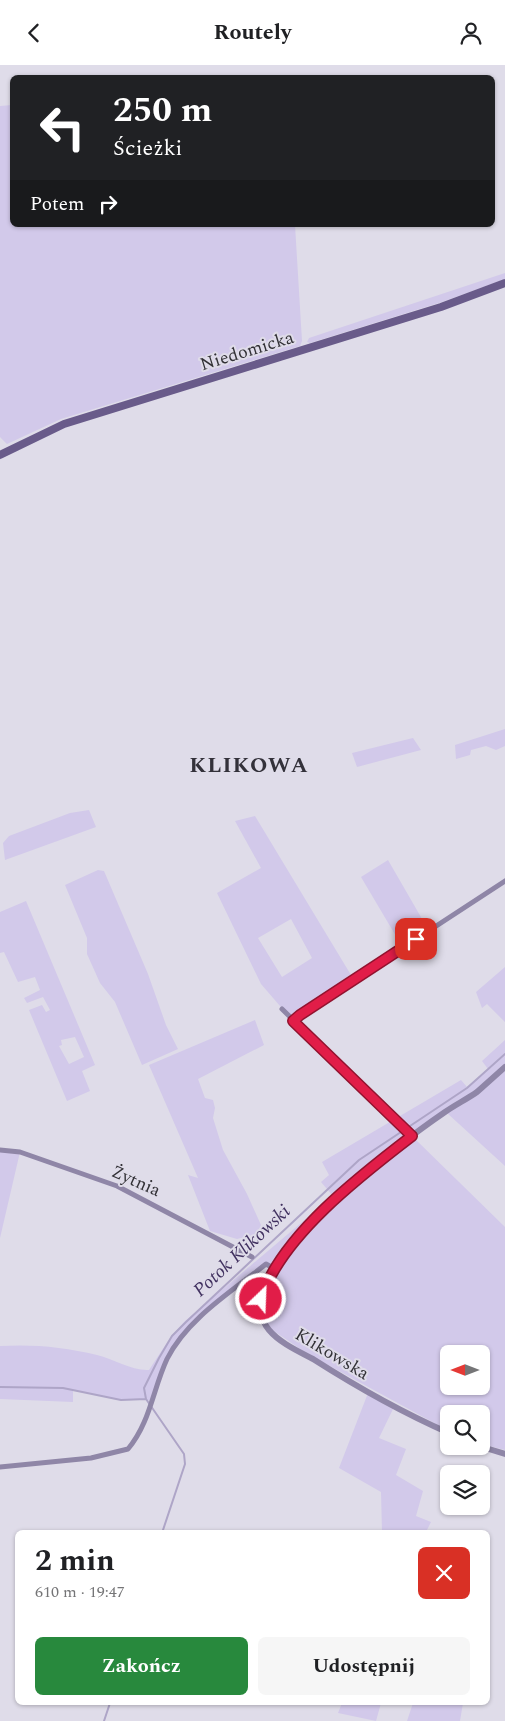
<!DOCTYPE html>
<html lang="pl">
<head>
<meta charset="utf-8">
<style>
  body { margin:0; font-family:Spectral,serif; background:#f6f6f6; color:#202124; height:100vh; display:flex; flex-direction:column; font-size:19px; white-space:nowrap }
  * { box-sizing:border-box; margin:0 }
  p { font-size:16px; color:#757577 }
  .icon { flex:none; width:28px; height:28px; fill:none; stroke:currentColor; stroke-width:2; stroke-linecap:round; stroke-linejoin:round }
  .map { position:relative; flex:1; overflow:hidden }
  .drawer { position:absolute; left:15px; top:1465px; width:475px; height:175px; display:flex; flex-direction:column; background:#fff; border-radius:8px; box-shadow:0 1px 4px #0004 }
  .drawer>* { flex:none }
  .guide { position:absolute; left:10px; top:10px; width:485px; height:152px; border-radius:8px; box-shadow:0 1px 4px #0004; background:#202124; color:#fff; overflow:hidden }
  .needle { width:32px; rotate:270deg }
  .tools { position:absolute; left:440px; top:1280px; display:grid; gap:10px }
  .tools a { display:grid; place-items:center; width:50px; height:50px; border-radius:8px; background:#fff; box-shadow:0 1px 4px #0004; font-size:25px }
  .pin { position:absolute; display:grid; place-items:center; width:42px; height:42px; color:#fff; margin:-21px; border-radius:10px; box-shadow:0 2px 8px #0006 }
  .me { position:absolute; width:55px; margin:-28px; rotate:24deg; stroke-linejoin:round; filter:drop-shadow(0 0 4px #0008) }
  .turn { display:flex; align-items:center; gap:18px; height:105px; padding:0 20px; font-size:22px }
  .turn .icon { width:65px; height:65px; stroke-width:2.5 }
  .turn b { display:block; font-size:35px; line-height:42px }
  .then { display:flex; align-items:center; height:48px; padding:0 20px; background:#0003; gap:10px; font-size:19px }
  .round { display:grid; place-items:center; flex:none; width:52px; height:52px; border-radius:8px; background:#f6f6f6 }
  .head { display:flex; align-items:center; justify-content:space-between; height:85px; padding:0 20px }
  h1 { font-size:30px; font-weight:700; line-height:38px }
  .cta { display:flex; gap:10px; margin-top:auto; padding:10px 20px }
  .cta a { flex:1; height:58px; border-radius:8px; background:#28893d; color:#fff; font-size:20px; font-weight:700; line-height:58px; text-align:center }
  .cta a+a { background:#f6f6f6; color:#202124 }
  header { display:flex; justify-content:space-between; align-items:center; height:65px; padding:0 20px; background:#fff; font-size:22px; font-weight:700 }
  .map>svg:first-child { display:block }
  .green { fill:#d2c9ea; fill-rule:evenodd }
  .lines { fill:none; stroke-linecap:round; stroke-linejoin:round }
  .stream { stroke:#aea5c7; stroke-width:2 }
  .minor { stroke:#8f86a7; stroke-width:5 }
  .tertiary { stroke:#8f86a7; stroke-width:6 }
  .secondary { stroke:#695b8a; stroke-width:8 }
  .route-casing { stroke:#92132f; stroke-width:12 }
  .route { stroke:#e11d48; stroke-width:9 }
  .labels { text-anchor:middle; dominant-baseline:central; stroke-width:4; stroke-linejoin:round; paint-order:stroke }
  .street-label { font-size:18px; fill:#323136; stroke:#dfdce9 }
  .water-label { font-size:19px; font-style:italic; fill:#413160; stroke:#dfdce9 }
  .district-label { font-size:22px; font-weight:bold; letter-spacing:1px; fill:#33313a; stroke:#dfdce9 }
</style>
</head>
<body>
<header><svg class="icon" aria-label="back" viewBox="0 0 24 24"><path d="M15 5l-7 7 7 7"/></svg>Routely<svg class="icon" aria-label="person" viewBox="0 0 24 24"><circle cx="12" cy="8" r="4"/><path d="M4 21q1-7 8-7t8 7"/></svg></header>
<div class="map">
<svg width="505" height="1656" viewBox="0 0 505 1656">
  <rect width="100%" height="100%" fill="#dfdce9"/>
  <path class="green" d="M12,40V160H295L302,276L300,281L61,354L7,379L0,372V41Z
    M505,208V214L442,237L310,278L307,277L309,273Z
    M505,664V681L496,685L486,681L471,685L470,690L456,694L455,680Z
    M413,673L421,685L357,702L352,688Z
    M89,745L96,762L5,795L3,778L9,771L70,748Z
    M255,751L354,915L293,956L261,919L217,828L261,803L235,756ZM291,854L312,893L282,912L258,873Z
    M388,795L429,866L403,883L361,812Z
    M98,805L104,806L148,909L166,960L178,984L142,1000L115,937L100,918L87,889V873L65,820Z
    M26,836L95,1000L82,1006L90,1026L67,1036L29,945L42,940L46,947L50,945L43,932L27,938L24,933L40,925L35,912L18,917L4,887L0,888V847ZM75,972L84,992L69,999L59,981L62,980L61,975Z
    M505,902V957L487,939L482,943L476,927Z
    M255,955L264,980L198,1014L205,1033L213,1035L215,1043L213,1053L223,1085L247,1129L261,1160L257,1169L237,1174L210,1166L188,1110L198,1113L149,1000Z
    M505,975V1101L447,1048L412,1071L505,1162V1385L481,1379V1349H449V1366L306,1288L271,1264L261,1246L275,1204L266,1199L187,1264L168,1292L152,1337L145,1334L121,1335L73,1325V1337L0,1334V1281C33,1279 65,1282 97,1290C114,1294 132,1306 149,1305L172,1270L185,1256L333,1131L321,1117L329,1110L322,1097L461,1015L467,1022L488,1004L482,996ZM449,1289H481V1321H449Z
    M0,1085L20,1087L0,1173Z
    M368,1328L394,1342L379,1373L406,1384L396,1410L423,1426L416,1451L431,1457L426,1467H382L381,1427L339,1403Z
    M342,1638H381L376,1656L338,1648Z
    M413,1638H463L460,1656H407Z"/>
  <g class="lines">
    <path class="stream" d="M0,1322L63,1323L121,1335L146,1334
      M162,1468L185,1399L184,1389L146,1334L144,1323L159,1293L172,1271L186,1257L359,1095L467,1023L505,989
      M104,1656L110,1638"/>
    <path class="minor" d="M282,944L412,1071
      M293,956L300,950L505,816
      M0,1085L20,1087L117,1121L252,1192
      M0,1402L91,1393L128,1384C150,1358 153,1324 167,1294C187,1254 231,1227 266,1199L275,1204"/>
    <path class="tertiary" d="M449,1368C401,1347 357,1322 313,1294C298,1286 280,1278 269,1265C222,1208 404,1075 445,1047C455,1040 467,1034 477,1027C486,1019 496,1010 505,1002
      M479,1381L505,1389"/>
    <path class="secondary" d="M0,390L64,359L441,242L505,218"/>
  </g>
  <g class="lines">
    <g class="route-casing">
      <path id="route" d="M261,1234C280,1172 361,1110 412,1071L293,956L300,950L416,874"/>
    </g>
    <use href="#route" class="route"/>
  </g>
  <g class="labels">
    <g class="street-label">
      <text transform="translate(247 286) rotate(-17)">Niedomicka</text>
      <text transform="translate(136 1116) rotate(24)">Żytnia</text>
      <text transform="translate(332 1289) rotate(31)">Klikowska</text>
    </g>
    <g class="water-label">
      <text transform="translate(242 1186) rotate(-43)">Potok Klikowski</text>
    </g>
    <g class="district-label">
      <text x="249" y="700">KLIKOWA</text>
    </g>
  </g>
</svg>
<div class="tools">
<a><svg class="needle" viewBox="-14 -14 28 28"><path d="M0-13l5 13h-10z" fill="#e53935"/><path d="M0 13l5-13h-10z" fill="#757577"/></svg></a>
<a><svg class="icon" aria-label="search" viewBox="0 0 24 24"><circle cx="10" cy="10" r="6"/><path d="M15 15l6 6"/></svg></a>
<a><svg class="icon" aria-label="layers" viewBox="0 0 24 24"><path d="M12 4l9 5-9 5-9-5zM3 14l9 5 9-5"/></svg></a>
</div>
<div class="pin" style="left:416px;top:874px;background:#d93025"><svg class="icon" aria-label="arrive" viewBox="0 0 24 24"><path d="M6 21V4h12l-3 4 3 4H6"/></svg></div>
<svg class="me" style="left:261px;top:1234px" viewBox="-20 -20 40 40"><circle r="17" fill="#e11d48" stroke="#fff" stroke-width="3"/><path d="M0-11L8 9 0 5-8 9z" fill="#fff"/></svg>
<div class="guide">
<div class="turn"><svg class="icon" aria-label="left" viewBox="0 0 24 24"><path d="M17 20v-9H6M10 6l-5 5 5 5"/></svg><div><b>250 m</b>Ścieżki</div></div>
<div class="then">Potem<svg class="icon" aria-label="right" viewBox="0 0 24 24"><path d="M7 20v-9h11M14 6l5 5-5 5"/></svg></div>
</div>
<section class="drawer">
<div class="head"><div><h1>2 min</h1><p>610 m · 19:47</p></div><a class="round" style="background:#d93025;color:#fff"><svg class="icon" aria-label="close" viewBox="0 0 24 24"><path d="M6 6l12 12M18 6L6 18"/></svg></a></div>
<div class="cta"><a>Zakończ</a><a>Udostępnij</a></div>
</section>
</div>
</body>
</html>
